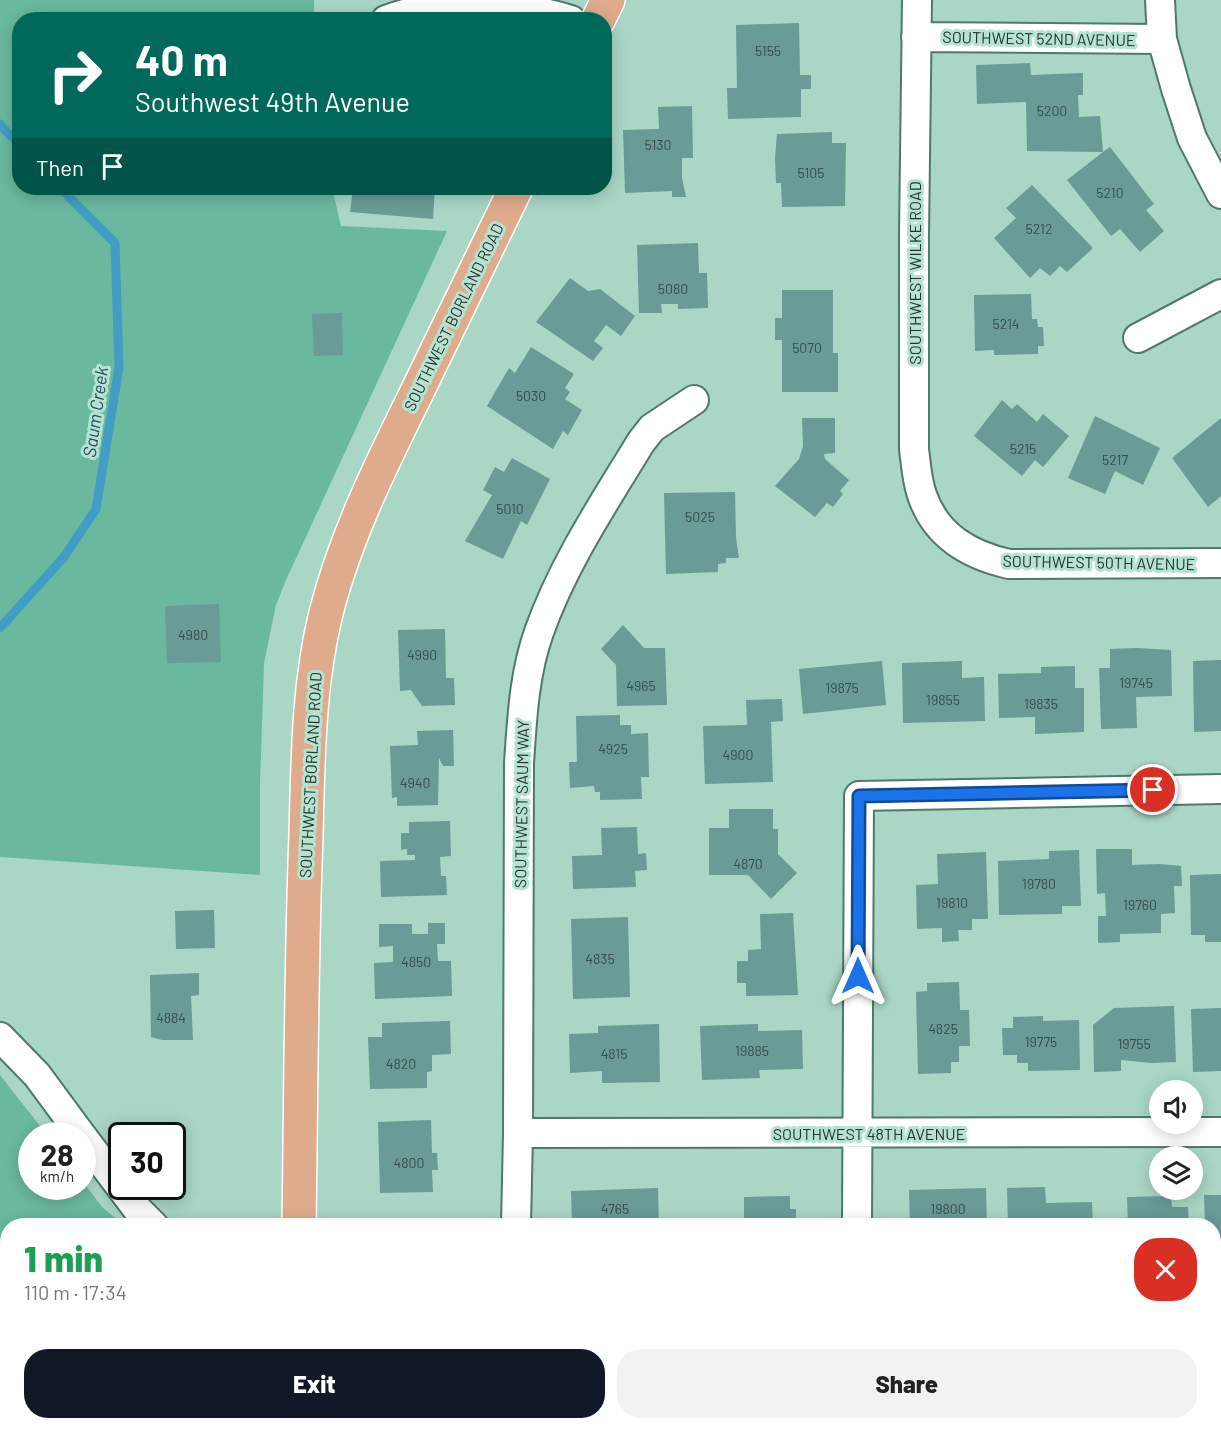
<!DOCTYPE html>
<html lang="en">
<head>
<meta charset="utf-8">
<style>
  body { margin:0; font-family:Barlow,sans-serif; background:#f2f2f2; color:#222; height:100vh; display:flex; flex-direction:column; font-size:22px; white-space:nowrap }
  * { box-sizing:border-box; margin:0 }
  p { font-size:20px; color:#767676 }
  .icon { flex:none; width:33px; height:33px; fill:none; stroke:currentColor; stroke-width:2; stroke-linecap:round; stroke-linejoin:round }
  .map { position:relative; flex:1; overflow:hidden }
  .details { position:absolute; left:0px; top:1218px; width:1221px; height:212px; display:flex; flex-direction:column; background:#fff; border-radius:24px 24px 0 0; box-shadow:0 3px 15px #0003 }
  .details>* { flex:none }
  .hud { position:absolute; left:12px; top:12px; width:600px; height:183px; border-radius:24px; box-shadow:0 3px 15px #0003; background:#00695c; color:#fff; overflow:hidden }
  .fabs { position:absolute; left:1149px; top:1080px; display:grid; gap:12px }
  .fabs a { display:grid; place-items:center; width:54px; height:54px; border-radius:50%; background:#fff; box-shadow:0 3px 15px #0003; font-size:30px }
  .speed { position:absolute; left:18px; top:1122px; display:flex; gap:12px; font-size:30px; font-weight:700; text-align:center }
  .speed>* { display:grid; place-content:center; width:78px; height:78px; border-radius:50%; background:#fff; box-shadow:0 3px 15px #0003; line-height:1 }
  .speed small { font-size:15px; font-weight:400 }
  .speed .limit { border:3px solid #111; border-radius:9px; background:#fff; color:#111 }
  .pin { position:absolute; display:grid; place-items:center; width:51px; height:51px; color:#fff; margin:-26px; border:3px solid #fff; border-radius:50%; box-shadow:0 2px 6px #0007 }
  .me { position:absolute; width:66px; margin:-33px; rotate:0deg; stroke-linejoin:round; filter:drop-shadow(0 0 4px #0008) }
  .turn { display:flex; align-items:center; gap:21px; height:126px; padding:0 24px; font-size:27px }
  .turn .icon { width:78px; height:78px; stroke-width:2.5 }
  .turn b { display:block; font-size:42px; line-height:51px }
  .then { display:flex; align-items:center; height:57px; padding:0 24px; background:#0003; gap:12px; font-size:22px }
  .round { display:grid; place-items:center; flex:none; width:63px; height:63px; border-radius:24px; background:#f2f2f2 }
  .overview { display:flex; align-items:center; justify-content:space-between; height:102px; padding:0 24px }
  h1 { font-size:36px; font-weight:800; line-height:45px; color:#1e9e55 }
  .cta { display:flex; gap:12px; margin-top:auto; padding:12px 24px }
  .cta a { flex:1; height:69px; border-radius:24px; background:#111827; color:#fff; font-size:24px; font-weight:800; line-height:69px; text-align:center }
  .cta a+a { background:#f2f2f2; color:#222 }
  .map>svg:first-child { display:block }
  .green { fill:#6ab99e }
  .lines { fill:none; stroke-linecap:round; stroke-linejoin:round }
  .stream { stroke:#419dc4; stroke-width:9 }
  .building { fill:#6a9b97 }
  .minor-casing { stroke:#4f7969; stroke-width:32 }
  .major-casing { stroke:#fff; stroke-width:36 }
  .minor { stroke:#fff; stroke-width:28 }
  .major { stroke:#dfab8d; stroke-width:33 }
  .route-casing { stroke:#114b97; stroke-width:15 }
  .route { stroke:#1a73e8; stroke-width:10 }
  .labels { text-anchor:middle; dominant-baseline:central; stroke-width:6; stroke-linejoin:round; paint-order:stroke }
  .number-label { font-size:14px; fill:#344e48 }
  .street-label { font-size:16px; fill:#22342d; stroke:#b6e3d1 }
  .water-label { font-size:18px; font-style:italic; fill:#254d5e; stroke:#b6e3d1 }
</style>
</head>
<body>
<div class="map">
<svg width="1221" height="1429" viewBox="0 0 1221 1429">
  <rect width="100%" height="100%" fill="#a9d6c5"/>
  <path class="green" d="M0,0H314V19L20,20V188H332L341,226L447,231L286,580L276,605L264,663L260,784V875L0,857Z
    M0,1075L47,1135L32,1136V1186H82L83,1182L103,1208L124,1225L8,1226V1422H259V1429H0Z"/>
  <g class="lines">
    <path class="stream" d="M0,124L3,128L20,145
      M0,628L64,557L96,509L119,367L115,243L60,188
      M0,1282L8,1312
      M19,1422V1429"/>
  </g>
  <path class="building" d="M799,23L800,75H811V89H801V117L728,119L727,88H737L736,25Z
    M1030,63L1031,75L1083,73V95H1078L1079,117L1100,116L1103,152L1110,147L1154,204L1146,210L1164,231L1140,252L1120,229L1111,236L1067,180L1103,152L1027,151L1026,102L977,104L976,65Z
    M692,106L693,158H682V178L686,197H672V191L625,193L623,130L659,129L658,107Z
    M832,132V143H846L845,206L782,207L781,183H776L775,158L777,134Z
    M1032,185L1093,248L1067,272L1060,266L1050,276L1040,268L1030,278L994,238L1016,218L1006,208Z
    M353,188H435L433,219L350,212Z
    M698,243L699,273H707L708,308L678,309V304H661L662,313H639L637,245Z
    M570,278L588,291L600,289L635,316L621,336L606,325L594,341L603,348L593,361L536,322Z
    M782,290H833V353H838V392H782V340H775V318H782Z
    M1031,294L1032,319H1037L1038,327H1043L1044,346H1038V354L994,355V350L975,351L974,295Z
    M342,313L343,355L314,356L312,314Z
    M531,347L574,374L565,388L570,392L565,399L582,410L568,435L563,431L553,449L487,406L509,368L515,373Z
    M1002,400L1012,409L1017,404L1037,422L1043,414L1069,436L1043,467L1035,460L1022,476L974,436Z
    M1095,416L1160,448L1143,485L1115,471L1105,494L1068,478Z
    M802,418H835V453L824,454L825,459L849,480L840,491L843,494L833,507L827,503L815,517L775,486L799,459L803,446Z
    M1221,418V496L1208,507L1172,458Z
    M512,458L550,479L527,525L521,521L503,559L465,541L492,495L483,490L495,467L504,472Z
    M735,492L736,538L739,558H726V563L718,564V572L666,574L664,493Z
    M219,604L221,662L167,663L165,606Z
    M623,625L644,648H665L667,705L617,706L616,665L601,649Z
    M445,629L446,678H454L455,705L422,706L411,690L400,691L398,630Z
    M1137,648L1171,650L1172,696L1136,697L1137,728L1101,729L1099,668H1110V649Z
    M1221,660V731L1194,732L1193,661Z
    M882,661L886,705L803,714L799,669Z
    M962,661V678L984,677L985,721L903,723L902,663Z
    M1075,666V688H1084V732L1035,734V717L999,718L998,674L1041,673V667Z
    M782,699L783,721L771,722L773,782L705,784L703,726L747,725L746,700Z
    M620,715V725H631V734L648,733L649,777H641L642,799L600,800V792H595L594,786L570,788L569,762H577L576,716Z
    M453,730L454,766H443L439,758L438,805L397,806V797L392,798L390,746L418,745L417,731Z
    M729,809H773V829H778V854L797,873L771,899L748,875H709V828H729Z
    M450,821L451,856L440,857L441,876H446L447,895L381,897L380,861L415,860V855H407V849L401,850V833H409V822Z
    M637,827L638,854L646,853L647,870L635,871L636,887L573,889L572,856L602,855L601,828Z
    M1096,849H1132V865L1160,864L1181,866L1182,886H1174L1175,913L1161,914V933L1120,934V942L1098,943V916H1106L1105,893L1097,894Z
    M1079,850L1081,906H1062V914L999,915L998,861L1049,859V851Z
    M986,852L988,919H972V930H958L959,941L942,942V928L917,929L916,885L938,884L937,854Z
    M1221,874V942H1205V935H1191L1190,875Z
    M214,910L215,948L176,949L175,911Z
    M793,913L798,995L746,996V983H737V961H748V950L761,949L760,914Z
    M628,917L630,997L573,999L571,919Z
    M428,923H445V944H437L438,961H451L452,996L375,999L374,963L393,962V946L379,947V924H412V934H428Z
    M199,973V995L191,996L193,1040H162L151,1037L150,975Z
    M959,982L960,1010H969L970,1046H959V1062H951V1073L918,1074L916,992L927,991V983Z
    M1174,1006L1176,1062L1151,1063L1121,1060V1071L1094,1072L1093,1025L1114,1008Z
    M1221,1008V1071L1193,1072L1191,1009Z
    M1043,1016V1021L1079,1020L1080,1070L1028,1071V1063H1017V1055H1003L1002,1028H1013V1017Z
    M450,1021L451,1054L432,1055V1071L427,1072V1088L370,1089L368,1037H382V1023Z
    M659,1024L660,1082L602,1083V1071L570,1073L569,1034L598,1033V1026Z
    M758,1024V1031L802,1030L803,1069L759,1070L760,1078L702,1080L700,1026Z
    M431,1120L432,1153H437L438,1170H432L433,1192L380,1193L378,1122Z
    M1045,1187L1046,1203L1092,1202L1093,1226H1008L1007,1188Z
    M658,1188L659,1226H572L571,1191Z
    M986,1188L987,1226H910L909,1190Z
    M1204,1195H1221V1250H1214V1226H1205Z
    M790,1196V1209H796V1226H725V1219H744V1197Z
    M1171,1196L1172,1207H1188L1189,1226H1128L1127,1197Z
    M439,1219V1226H373V1222Z
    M1221,1346V1429H1217L1209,1422H1214V1356Z
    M415,1422H456V1429H415Z
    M588,1422H636L638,1429H589Z
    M745,1422H833L836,1429H748Z
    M1001,1422H1025L1022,1429H1018Z"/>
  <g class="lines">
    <g class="minor-casing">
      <path id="minor" d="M917,0L914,235V449C916,465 917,481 922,495C936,536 969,555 1009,564L1221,563
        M1160,0L1162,39L1176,89L1192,138L1221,194
        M386,20C437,0 517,3 571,20
        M916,37L1162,39
        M1138,338L1221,294
        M0,1037L37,1075L82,1136
        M518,1133L1221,1132
        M82,1136L138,1210L154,1226
        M516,1226L518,1133L519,763C522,719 524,674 539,632C563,564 604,503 641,442L652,428L694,400
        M857,1226L859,796L1221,789
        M518,1422L519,1429
        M904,1422L910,1429"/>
    </g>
    <g class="major-casing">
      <path id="major" d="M598,20L608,0
        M299,1226C301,1095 301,965 306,835C308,761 308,686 326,613C345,538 380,467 414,398C448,327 482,257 516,188
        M298,1429V1422"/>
    </g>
    <use href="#minor" class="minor"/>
    <use href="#major" class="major"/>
  </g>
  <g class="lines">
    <g class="route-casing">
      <path id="route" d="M858,976L859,796L1153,790"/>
    </g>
    <use href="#route" class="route"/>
  </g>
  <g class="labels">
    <g class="number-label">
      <text x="768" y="50">5155</text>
      <text x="1052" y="110">5200</text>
      <text x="658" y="144">5130</text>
      <text x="811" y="172">5105</text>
      <text x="1110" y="192">5210</text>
      <text x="1039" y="228">5212</text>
      <text x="673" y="288">5080</text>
      <text x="1006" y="323">5214</text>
      <text x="807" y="347">5070</text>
      <text x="531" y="395">5030</text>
      <text x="1023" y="448">5215</text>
      <text x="1115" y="459">5217</text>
      <text x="510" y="508">5010</text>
      <text x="700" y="516">5025</text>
      <text x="193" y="634">4980</text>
      <text x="422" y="654">4990</text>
      <text x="1136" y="682">19745</text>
      <text x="641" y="685">4965</text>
      <text x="842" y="687">19875</text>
      <text x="943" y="699">19855</text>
      <text x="1041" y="703">19835</text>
      <text x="613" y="748">4925</text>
      <text x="738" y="754">4900</text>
      <text x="415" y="782">4940</text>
      <text x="748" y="863">4870</text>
      <text x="1039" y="883">19780</text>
      <text x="952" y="902">19810</text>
      <text x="1140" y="904">19760</text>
      <text x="600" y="958">4835</text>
      <text x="416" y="961">4850</text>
      <text x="171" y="1017">4884</text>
      <text x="943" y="1028">4825</text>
      <text x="1041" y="1041">19775</text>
      <text x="1134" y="1043">19755</text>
      <text x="752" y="1050">19885</text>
      <text x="614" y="1053">4815</text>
      <text x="401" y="1063">4820</text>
      <text x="409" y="1162">4800</text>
      <text x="615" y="1208">4765</text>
      <text x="948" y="1208">19800</text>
    </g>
    <g class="street-label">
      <text transform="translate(1039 38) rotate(1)">SOUTHWEST 52ND AVENUE</text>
      <text transform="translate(914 273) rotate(-90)">SOUTHWEST WILKE ROAD</text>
      <text transform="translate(453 317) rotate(-64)">SOUTHWEST BORLAND ROAD</text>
      <text transform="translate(1099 562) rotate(1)">SOUTHWEST 50TH AVENUE</text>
      <text transform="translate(310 775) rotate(-87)">SOUTHWEST BORLAND ROAD</text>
      <text transform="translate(521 804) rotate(-89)">SOUTHWEST SAUM WAY</text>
      <text x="869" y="1133">SOUTHWEST 48TH AVENUE</text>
    </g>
    <g class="water-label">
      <text transform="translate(95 412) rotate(-82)">Saum Creek</text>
    </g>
  </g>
</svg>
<div class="fabs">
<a><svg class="icon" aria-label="sound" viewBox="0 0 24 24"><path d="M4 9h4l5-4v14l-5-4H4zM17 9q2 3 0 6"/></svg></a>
<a><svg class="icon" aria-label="layers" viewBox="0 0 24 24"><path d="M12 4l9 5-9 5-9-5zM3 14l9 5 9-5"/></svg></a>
</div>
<div class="speed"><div>28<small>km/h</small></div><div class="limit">30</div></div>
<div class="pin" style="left:1153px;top:790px;background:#d93025"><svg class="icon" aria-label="arrive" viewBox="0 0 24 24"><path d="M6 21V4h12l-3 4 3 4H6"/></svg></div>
<svg class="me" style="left:858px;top:976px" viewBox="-20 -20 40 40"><path d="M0-17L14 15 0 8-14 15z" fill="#1a73e8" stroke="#fff" stroke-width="4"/></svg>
<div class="hud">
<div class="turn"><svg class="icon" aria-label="right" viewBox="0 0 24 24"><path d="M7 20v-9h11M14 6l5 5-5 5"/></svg><div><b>40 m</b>Southwest 49th Avenue</div></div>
<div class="then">Then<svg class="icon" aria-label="arrive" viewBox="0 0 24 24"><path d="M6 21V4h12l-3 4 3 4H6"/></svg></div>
</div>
<section class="details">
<div class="overview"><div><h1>1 min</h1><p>110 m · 17:34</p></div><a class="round" style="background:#d93025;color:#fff"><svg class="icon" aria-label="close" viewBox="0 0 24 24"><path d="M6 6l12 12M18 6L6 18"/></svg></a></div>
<div class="cta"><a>Exit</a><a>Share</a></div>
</section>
</div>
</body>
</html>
